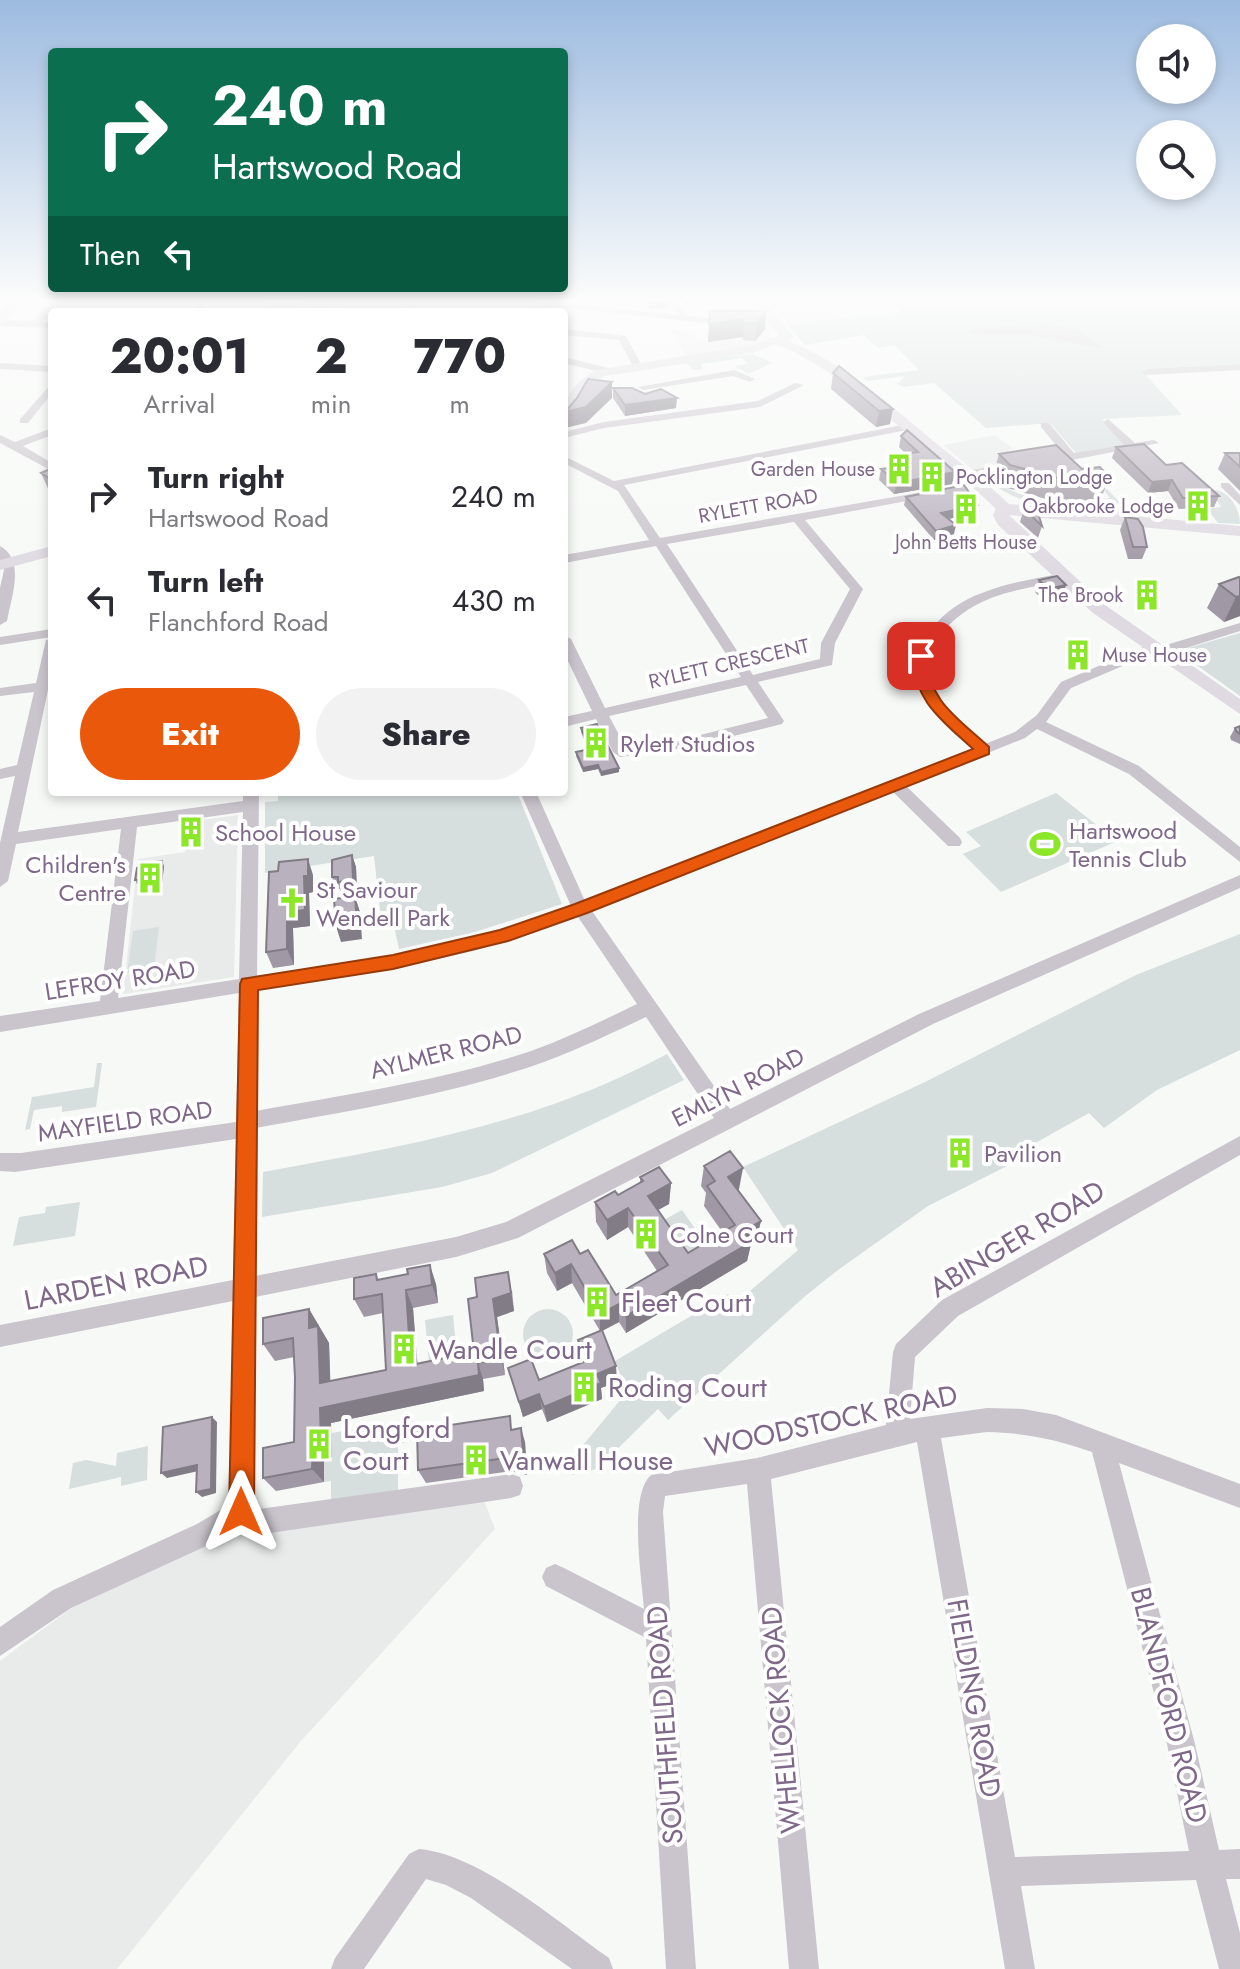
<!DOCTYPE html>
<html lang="en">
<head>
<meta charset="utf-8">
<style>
  body { margin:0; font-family:Jost,sans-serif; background:#f2f2f3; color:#2b2b33; height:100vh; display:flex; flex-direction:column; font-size:30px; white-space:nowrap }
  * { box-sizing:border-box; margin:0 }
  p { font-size:26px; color:#7c7c81 }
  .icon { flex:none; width:44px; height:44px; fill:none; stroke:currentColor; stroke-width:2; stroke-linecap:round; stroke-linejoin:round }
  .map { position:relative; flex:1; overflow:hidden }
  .panel { position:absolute; left:48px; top:308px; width:520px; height:488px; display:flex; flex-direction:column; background:#fff; border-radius:8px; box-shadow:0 4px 12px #0003 }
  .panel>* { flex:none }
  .guide { position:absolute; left:48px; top:48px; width:520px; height:244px; border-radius:8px; box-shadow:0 4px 12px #0003; background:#0b6e4f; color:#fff; overflow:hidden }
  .fabs { position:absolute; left:1136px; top:24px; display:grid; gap:16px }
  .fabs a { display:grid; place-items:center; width:80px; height:80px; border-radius:50%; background:#fff; box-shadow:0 4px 12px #0003; font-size:40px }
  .pin { position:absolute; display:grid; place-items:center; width:68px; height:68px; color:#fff; margin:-34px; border-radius:16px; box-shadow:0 4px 12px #0006 }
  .me { position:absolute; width:88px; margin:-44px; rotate:0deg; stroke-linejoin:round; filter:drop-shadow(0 0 6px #0008) }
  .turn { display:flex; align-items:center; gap:28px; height:168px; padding:0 32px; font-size:36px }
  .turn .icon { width:104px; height:104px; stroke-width:2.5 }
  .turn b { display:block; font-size:56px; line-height:68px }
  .then { display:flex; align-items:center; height:76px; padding:0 32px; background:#0003; gap:16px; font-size:30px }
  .eta { display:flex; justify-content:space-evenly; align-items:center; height:136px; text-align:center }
  .eta b { font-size:48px; font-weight:800; line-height:56px }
  .action { display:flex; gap:16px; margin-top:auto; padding:16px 32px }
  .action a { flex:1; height:92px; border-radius:48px; background:#ea580c; color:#fff; font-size:32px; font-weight:800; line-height:92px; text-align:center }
  .action a+a { background:#f2f2f3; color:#2b2b33 }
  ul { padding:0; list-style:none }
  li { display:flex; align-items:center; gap:24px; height:104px; padding:0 32px }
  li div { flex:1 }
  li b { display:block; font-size:30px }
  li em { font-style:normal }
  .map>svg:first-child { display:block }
  .built { fill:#e9eaea }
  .green { fill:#d6dede }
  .water { fill:#cdc6d3 }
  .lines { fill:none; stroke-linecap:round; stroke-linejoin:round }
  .minor { fill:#cac4cc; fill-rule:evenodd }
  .major { fill:#dfdae2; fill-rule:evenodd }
  .wall { fill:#a098a4 }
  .shaded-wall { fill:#827c86 }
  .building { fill:#bab1bf; stroke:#827c86; stroke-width:2 }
  .route { fill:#ea580c; stroke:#983908; stroke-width:2 }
  .labels { text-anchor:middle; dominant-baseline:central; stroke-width:8; stroke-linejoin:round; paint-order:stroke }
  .far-poi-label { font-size:20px; fill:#7e6788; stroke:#fff; text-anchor:end }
  .far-street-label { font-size:20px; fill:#7e6788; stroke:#fff }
  .poi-label { font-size:24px; fill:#7e6788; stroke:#fff; text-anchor:start }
  .street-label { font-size:24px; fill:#7e6788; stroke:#fff }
  .near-street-label { font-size:28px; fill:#7e6788; stroke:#fff }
  .near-poi-label { font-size:28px; fill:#7e6788; stroke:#fff; text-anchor:start }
</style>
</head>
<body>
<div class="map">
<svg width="1240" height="1969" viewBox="0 0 1240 1969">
  <rect width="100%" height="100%" fill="#f7f9f7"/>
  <path class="built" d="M334,299H413L394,310L350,309Z
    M809,303L818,313L831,311L840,318L788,326L778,311Z
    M741,326L771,327L770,340L768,343L686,356L671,330L695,333L697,339L740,340Z
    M995,435L1013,449L1008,450L1022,462L973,470L943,445Z
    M238,815L234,977L123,994L138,859L185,852L187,822Z
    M481,1493L495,1529L301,1741L117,1969H0V1661L74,1606L237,1528Z"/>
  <path class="green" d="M888,299H1240V364L1144,369V373L1182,415L1102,419L1126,445L1076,453L1050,423L986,428L934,383L903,387L898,384L905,376L867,381L863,377L919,370L894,345L878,348L864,335L805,345L788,326L867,314L870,316L902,312Z
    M752,354L772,363L749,374L734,366L747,364L742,358L701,364L703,369L693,370L686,362Z
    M1009,470L998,483C1033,506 1073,502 1110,498L1103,489H1107L1119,502L1138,503V514L1134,515C1077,510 1024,514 980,474Z
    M1216,490C1231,493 1240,510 1240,524L1218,523L1207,509L1221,507L1217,501L1174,504L1172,495Z
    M1240,633V696L1177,651Z
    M278,792L315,795L317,792H517L562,904L475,932L399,949L394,926L382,927L374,856L265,873V802L278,801Z
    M1056,793L1117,841L1001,892L963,854L981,846L966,832Z
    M159,927L154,969L127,973L133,931Z
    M1240,934V1050L1157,1090L1104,1128L1089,1113L1003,1161L1007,1166L928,1206L838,1270L803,1298L668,1420L658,1409L597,1469L572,1475L574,1456L627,1392L615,1361L728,1294L736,1303L798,1250L743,1167L925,1082L1136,975Z
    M667,1054L684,1080L492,1173L442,1187L262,1217L263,1172C405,1146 538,1124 667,1054Z
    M97,1063H102L96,1107L62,1112V1106L34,1110L30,1129L25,1130L32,1097L94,1087Z
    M80,1202L75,1236L13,1246L19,1217L45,1213L46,1207Z
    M682,1210L710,1250L688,1263L660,1222Z
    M523 1334a25 25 0 1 1 50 0a25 25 0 1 1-50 0Z
    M453,1315L458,1367L430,1373L425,1320Z
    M413,1418L414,1439L398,1445V1496L331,1505V1481L324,1482V1459L332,1433Z
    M148,1446L147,1480L121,1486V1477L69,1489L73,1463L86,1460L116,1466L117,1453Z"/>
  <path class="water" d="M1047,322L1080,331L1102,348L1027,335L972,334L966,330Z"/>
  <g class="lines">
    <path class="minor" d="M196,299H204L205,312H195Z
      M215,299L329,305L323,299H333L344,309L339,312Z
      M411,299H422L403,312H392Z
      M486,299H520L678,315L665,299H674L688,316L739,323L734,326Z
      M49,302L57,304L43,322H52V328L0,326V320L33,321Z
      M564,329L626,336L642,366L634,368L619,340L564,335Z
      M564,357L612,369L613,371L608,374L564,363Z
      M0,363L52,366V372L0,369Z
      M1240,364V370L1146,375L1141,372L1146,369Z
      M734,370L755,379L750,382L733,376L643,390L638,387Z
      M52,383V393L28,423H20V419Z
      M795,383L804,385L760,407L604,428L564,438V432L604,422L758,401Z
      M1108,419L1135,443L1154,440L1159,443L1072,460L1045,464L1039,461L1064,455L1041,427V423H1049L1074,453L1124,445L1103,422Z
      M908,424L912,425V429L624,485L660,538L928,491L934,494L928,497L805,520L863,589L835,643L832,665L758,682L784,721L782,724L705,743L700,741V735L768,718L746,685L609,716L625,746L691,740V746L686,748L620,757L613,752L596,719L564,727V717L592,711L564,653V635L571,639L605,708L741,677L656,546L564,563V555L649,540L618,491L564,463V456L614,481ZM794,522L850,589L821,643L820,659L753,675L667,544Z
      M52,428V435L23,446L52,463V471L0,443V435L15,442Z
      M1020,461L1026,464L1024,466L963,476L957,473Z
      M1221,483H1229L1240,495V505L1221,487Z
      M0,546C26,560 11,598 7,621L0,625V588L4,570L0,562Z
      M1059,574L1065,578L1063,581C1040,586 1014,589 991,598C952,613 912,652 936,696C947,716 968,730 985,744L1015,732L1037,715L1061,682L1148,645L1159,647L1240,623V631L1164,655L1153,653L1071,688L1046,722L1139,766L1240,847V862L1129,774L1037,729L1025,738L906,786L960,838L962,842L960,846H948L892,791L592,911L730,1109L919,1014L1240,875V888L933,1024L518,1238L456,1257L255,1297L254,1506L259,1509L511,1474L520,1477L523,1486L520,1495L511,1498L256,1535L241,1526L215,1542L71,1608L0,1656V1627L53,1590L197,1524L229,1505L233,1301L0,1347V1325L233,1280L236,1139L15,1172L0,1171V1153H21L236,1122L239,993L0,1032V1016L100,1001L121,829L16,844L8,881L0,887V843L15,776L0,779V769L17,765L34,692L0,696V688L36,683L46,640L52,639V671L18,832L243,801V792H259L257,976L393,955L477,936L571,906L520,792H536L585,901L972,749C934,717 890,677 932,628C945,612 962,600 982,593C1006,583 1033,579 1059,574ZM243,812L239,979L118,998L137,827ZM578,917L637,1004C602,1021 567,1038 531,1051C442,1081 348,1094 256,1111L257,990L393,969L477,950ZM646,1017L714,1118L506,1222L456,1237L255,1276L256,1128C353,1110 451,1095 544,1062C579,1049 612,1033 646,1017Z
      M52,629V637L0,645V637Z
      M1240,1136V1155L958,1316L915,1357L910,1419L987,1408L1023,1409L1056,1415L1240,1484V1508L1119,1463L1195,1744L1219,1850L1240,1849V1879H1226L1240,1933V1969H1219L1196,1880L1021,1886L1035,1969H1005L917,1442L771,1479L819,1969H789L747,1484L665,1496L663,1512L696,1969H666L646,1638L546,1586L542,1577L546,1568L555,1564L564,1568L644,1609C642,1579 628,1495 651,1475L757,1458L886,1425L893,1352L896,1344L942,1300ZM987,1432C1025,1433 1056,1439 1092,1452L1167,1744L1189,1851L1015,1857L941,1438Z
      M419,1849C480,1854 559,1923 609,1958L613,1969H572L471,1898L446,1885L426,1879L364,1969H331L335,1958L409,1854Z"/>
    <path class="major" d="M10,299H23L4,323L0,324V312Z
      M744,299H758L766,306L792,299H823L770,309L794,337L789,341C845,364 891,406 937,444C962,464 986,482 1009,504L1240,526V536L1009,515L1105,605L1240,699V714L1093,613L998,525L993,515L996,509C974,487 950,469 926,449C879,410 833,368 776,344L753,353L605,376L589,386L569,418L564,419C564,395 576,382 596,370L753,345L779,335Z
      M52,546V556L0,570V560Z"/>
  </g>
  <path class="wall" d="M643,299H668V307L650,309Z
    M710,311H766L765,329L755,341L743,340V337L708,342Z
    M839,366L890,424L876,427L831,389L833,373Z
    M613,388L676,408L625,416L613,398Z
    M901,436L952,484L894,494L879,480L881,469L890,468L894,455L906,454L899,447Z
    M1116,447L1166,465L1219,496L1214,507L1179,509L1168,491L1148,493L1112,458Z
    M1225,453H1240V491L1218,469Z
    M999,454L1082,469L1109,477L1101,499L1060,503L1004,487L993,476Z
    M52,468V495L50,493L41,473Z
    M906,497L976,513L948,519L954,534L934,540L904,505Z
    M1024,509L1042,526L1038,538L1020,522Z
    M1125,517L1147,547L1142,559H1128L1120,530Z
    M1240,578V616L1224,622L1207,608L1219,584Z
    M1039,580L1062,598L1044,601L1035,592Z
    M1240,726V744L1231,740L1230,737L1235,728Z
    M581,728L619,772L601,776L598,769L583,772L576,756V752L588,750L581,732Z
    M293,792H317L315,795L294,794Z
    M352,855L356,867L357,893L342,894L340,889L336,890L332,877Z
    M164,866L162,883L137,884L135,880Z
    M313,875V892L309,893L310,926L293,928L294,965L273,968L266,952Z
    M704,1166L739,1189L738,1190L761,1221L756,1240L751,1244L747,1261L626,1333L619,1322L602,1331L617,1382L601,1388L602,1399L547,1422L542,1409L523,1417L508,1368L539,1380L582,1363L580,1356L578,1340L600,1331L572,1283L557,1291L547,1273L544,1254H580L616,1295L657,1271L628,1227L607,1240L596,1222L595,1202L618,1195L640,1183V1177L671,1183L669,1204L658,1210L688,1253L723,1233L704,1206L706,1193L701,1186Z
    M379,1279L436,1284L438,1303L413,1308L417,1364L474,1352L512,1290L514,1311L497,1317L505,1375L483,1379L484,1391L331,1423L332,1457L324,1459V1482L276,1491L263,1478L294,1442V1357L275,1361L263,1344L309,1309L329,1343L330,1381L386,1370L383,1313L364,1317L354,1299Z
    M525,1442L527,1475L511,1471L426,1483L418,1470Z"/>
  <path class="shaded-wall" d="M650,299H668V307L650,309Z
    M683,299H711L683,305Z
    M766,311L765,329L755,341L757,323Z
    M744,319L743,337L708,342L709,324Z
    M612,382V398L586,423L565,428V412Z
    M677,398L676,408L625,416V405Z
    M893,409L890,424L876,427L879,411Z
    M955,472L952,484L894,494L897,483Z
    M1172,480L1168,491L1148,493L1152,482Z
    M978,505L976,513L939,521L941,513Z
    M956,525L954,534L934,540L936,531Z
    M1066,585L1062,598L1044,601L1048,589Z
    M1240,596V616L1224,622L1236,597Z
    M598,765V769L583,772V768Z
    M619,768V772L601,776V772Z
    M352,855L356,867L357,893L353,880Z
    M308,859L313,875V892L309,893L310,926L293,928L294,965L287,949V912L304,876Z
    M162,861L164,866L162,883L160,879Z
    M355,896L360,912L362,939L341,942L336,926Z
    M743,1168L739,1189L725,1197L728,1177Z
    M671,1183L669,1204L647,1216L648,1196Z
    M628,1208V1227L607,1240V1220Z
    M761,1221L756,1240L751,1244L747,1261L626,1333V1316L744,1231Z
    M571,1264L572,1283L557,1291L555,1273Z
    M430,1265L436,1284L438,1303L432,1285Z
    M508,1272L514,1311L497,1317L505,1375L501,1358L493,1299Z
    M406,1290L413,1308L419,1382L411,1365Z
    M619,1304V1322L600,1332V1314Z
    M309,1309L329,1343L331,1399L320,1383L309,1328Z
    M478,1363L483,1379L484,1391L331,1423L332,1457L324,1459V1482L312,1469L313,1445L320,1408Z
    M616,1366L617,1382L601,1388L602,1399L547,1422L544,1407L597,1374Z
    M539,1394L542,1409L523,1417L519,1402Z
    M212,1417L217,1422L216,1493L202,1497L196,1492Z
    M521,1428L525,1442L527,1475L524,1462Z
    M197,1465L203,1470L167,1478L161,1473Z"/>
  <path class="building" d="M710,311H766L757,323H744V319L709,324Z
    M839,366L893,409L879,411L833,373Z
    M588,379L612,382L586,407L565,412L577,398Z
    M613,388H632L645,394L661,389L677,398L625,405Z
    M907,430L955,472L897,483L881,469L896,467L891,462L900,461L894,455L918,452L901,436Z
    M1144,444L1166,465L1182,463L1219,496L1183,498L1172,480L1152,482L1116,447Z
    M1056,445L1082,469L1100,467L1109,477L1068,481L1010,465L999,454Z
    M1225,453H1240V467Z
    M52,468V480L41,473Z
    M964,485L978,505L941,513L956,525L936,531L906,497Z
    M1024,509L1037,510L1042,526Z
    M1125,517L1138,519L1143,527L1147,547H1133Z
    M1057,576L1066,585L1048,589L1039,580Z
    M1239,577L1240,578V596L1236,597L1219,584Z
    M597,724L619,768L601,772L598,765L583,768L576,752L590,749L581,728Z
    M1240,726V734L1236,731L1235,728Z
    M352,855L353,880L338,882V877H332V860Z
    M308,859V876H304L305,910L287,912V949L266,952L269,872L278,871L279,862Z
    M162,861L160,879L135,880L137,868L142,864Z
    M355,896L357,923L336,926L334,899Z
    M730,1151L743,1168L728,1177L761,1221L744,1231L751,1242L626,1316L619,1304L600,1314L571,1264L555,1273L544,1254L572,1240L580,1254L588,1250L616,1295L668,1265L628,1208L607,1220L595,1202L615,1191L618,1195L643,1181L640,1177L659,1167L671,1183L648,1196L688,1253L735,1225L707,1186L715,1181L704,1166Z
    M430,1265L432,1285L406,1290L411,1365L474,1352L468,1299L477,1297L475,1278L508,1272L511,1293L493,1299L501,1358L478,1363L479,1375L320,1408L321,1443L313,1445L312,1469L263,1478V1448L294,1442L295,1378L293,1338L263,1344V1318L309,1309V1328L318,1326L320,1383L386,1370L382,1294L354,1299V1278L376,1274L377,1280L408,1274L407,1269Z
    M602,1330L616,1366L597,1374L601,1383L544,1407L539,1394L519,1402L508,1368L531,1359L539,1380L586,1361L578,1340Z
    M510,1416L511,1430L521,1428L524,1462L506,1458L418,1470L417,1430Z
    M212,1417L211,1489L196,1492L197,1465L161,1473L163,1427Z"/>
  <linearGradient id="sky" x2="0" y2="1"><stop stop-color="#9dbbe0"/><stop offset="0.52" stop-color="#fbfcfb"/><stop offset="1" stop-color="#fbfcfb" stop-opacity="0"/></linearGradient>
  <rect width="1240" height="575" fill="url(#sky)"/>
  <path class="route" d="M921,652L928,656C926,700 959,719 989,747V754L587,913L508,941L393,969L258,990L254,1512L250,1521L241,1524L232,1521L229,1512L240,984L242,979L393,955L500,930L575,904L973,749C943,721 912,700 914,656Z"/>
  <defs>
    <g id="building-bare" transform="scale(2.4)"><path d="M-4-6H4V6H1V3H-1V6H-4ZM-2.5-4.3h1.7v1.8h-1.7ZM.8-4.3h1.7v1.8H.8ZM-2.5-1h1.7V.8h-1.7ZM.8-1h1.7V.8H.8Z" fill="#8ce729" stroke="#fff" stroke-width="2.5" paint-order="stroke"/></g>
    <g id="stadium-bare" transform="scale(2.4)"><path d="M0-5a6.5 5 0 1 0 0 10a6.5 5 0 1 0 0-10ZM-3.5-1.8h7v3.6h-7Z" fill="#8ce729" stroke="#fff" stroke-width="2.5" paint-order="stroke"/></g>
    <g id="church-bare" transform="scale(2.4)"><path d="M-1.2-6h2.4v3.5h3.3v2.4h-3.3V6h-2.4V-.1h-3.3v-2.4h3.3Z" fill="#8ce729" stroke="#fff" stroke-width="2.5" paint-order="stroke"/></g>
  </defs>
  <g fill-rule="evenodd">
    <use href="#building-bare" x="899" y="469"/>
    <use href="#building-bare" x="932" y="477"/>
    <use href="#building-bare" x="1198" y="506"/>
    <use href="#building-bare" x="966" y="509"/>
    <use href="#building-bare" x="1147" y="595"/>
    <use href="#building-bare" x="1078" y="655"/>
    <use href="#building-bare" x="596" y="743"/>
    <use href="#building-bare" x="191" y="832"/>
    <use href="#stadium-bare" x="1045" y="844"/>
    <use href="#building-bare" x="150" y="878"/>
    <use href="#church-bare" x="292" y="903"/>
    <use href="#building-bare" x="960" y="1153"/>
    <use href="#building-bare" x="646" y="1234"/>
    <use href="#building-bare" x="597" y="1302"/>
    <use href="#building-bare" x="404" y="1349"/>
    <use href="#building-bare" x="584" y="1387"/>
    <use href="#building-bare" x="319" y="1444"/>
    <use href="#building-bare" x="476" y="1460"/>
  </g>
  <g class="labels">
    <g class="far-poi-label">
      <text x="875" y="469">Garden House</text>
      <text x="956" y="477" text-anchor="start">Pocklington Lodge</text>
      <text x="1174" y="506">Oakbrooke Lodge</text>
      <text x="966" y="542" text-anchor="middle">John Betts House</text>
      <text x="1123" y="595">The Brook</text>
      <text x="1102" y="655" text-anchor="start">Muse House</text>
    </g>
    <g class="far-street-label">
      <text transform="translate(758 506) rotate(-10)">RYLETT ROAD</text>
      <text transform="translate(729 664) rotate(-13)">RYLETT CRESCENT</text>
    </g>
    <g class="poi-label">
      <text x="620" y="743">Rylett Studios</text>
      <text x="1069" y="830">Hartswood<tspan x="1069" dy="28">Tennis Club</tspan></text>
      <text x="215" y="832">School House</text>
      <text x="126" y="864" text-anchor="end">Children's<tspan x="126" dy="28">Centre</tspan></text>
      <text x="316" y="889">St Saviour<tspan x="316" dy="28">Wendell Park</tspan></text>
      <text x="984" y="1153">Pavilion</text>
      <text x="670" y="1234">Colne Court</text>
    </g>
    <g class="street-label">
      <text transform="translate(120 980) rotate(-9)">LEFROY ROAD</text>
      <text transform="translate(446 1052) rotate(-14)">AYLMER ROAD</text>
      <text transform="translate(738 1087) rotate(-27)">EMLYN ROAD</text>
      <text transform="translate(125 1121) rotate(-8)">MAYFIELD ROAD</text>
    </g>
    <g class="near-street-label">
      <text transform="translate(1017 1239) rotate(-31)">ABINGER ROAD</text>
      <text transform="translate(116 1283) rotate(-11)">LARDEN ROAD</text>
      <text transform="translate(831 1421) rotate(-12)">WOODSTOCK ROAD</text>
      <text transform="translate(974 1698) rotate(80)">FIELDING ROAD</text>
      <text transform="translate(1169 1705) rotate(76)">BLANDFORD ROAD</text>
      <text transform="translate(781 1720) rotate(-95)">WHELLOCK ROAD</text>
      <text transform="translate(665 1725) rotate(-94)">SOUTHFIELD ROAD</text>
    </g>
    <g class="near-poi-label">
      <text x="621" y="1302">Fleet Court</text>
      <text x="428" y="1349">Wandle Court</text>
      <text x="608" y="1387">Roding Court</text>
      <text x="343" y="1428">Longford<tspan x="343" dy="32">Court</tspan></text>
      <text x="500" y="1460">Vanwall House</text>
    </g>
  </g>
</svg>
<div class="fabs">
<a><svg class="icon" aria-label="sound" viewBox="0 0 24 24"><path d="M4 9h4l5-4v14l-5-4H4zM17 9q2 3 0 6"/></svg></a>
<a><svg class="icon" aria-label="search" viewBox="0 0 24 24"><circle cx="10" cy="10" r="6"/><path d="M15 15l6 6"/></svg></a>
</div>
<div class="pin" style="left:921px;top:656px;background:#d93025"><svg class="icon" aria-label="arrive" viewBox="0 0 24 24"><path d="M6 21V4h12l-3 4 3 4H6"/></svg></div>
<svg class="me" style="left:241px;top:1512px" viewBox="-20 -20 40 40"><path d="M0-17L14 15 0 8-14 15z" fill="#ea580c" stroke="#fff" stroke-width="4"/></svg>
<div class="guide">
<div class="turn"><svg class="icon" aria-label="right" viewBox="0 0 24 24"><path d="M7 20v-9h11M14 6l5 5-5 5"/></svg><div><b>240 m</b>Hartswood Road</div></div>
<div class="then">Then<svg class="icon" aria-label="left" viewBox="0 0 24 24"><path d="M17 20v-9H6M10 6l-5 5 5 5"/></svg></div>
</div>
<section class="panel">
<div class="eta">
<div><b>20:01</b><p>Arrival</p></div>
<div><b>2</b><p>min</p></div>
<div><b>770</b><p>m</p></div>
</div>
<ul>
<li><svg class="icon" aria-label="right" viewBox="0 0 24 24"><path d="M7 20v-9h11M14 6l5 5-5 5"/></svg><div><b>Turn right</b><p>Hartswood Road</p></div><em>240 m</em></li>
<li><svg class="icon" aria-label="left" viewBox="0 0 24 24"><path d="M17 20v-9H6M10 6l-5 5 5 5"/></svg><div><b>Turn left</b><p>Flanchford Road</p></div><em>430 m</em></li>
</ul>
<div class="action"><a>Exit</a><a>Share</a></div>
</section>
</div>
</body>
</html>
